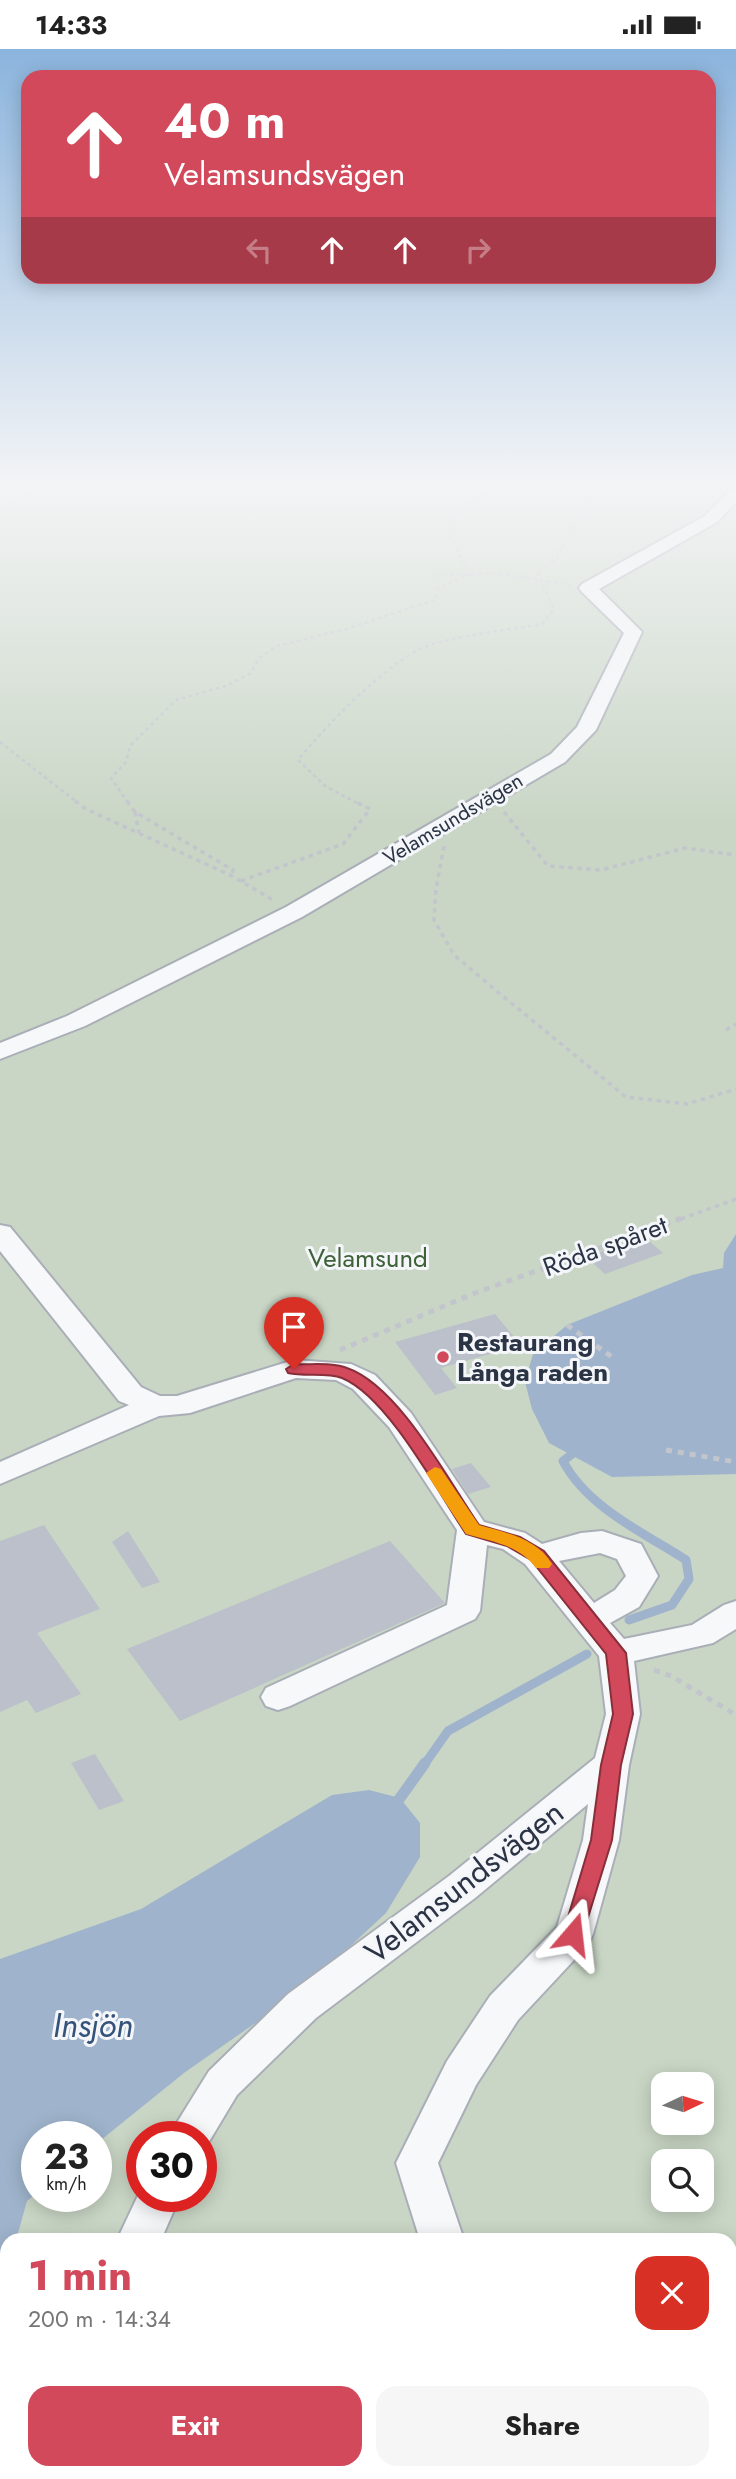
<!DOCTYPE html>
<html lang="en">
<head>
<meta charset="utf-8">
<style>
  body { margin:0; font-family:Jost,sans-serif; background:#f6f6f6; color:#222; height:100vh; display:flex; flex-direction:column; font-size:26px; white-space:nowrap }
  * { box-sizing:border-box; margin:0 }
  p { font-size:23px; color:#767676 }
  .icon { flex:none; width:38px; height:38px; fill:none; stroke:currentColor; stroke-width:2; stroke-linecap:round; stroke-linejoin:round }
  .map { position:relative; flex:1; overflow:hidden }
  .sheet { position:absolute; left:0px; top:2184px; width:737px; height:247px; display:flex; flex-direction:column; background:#fff; border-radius:21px 21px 0 0; box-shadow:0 4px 18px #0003 }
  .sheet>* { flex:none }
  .banner { position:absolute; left:21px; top:21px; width:695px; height:214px; border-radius:21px; box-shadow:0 4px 18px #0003; background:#d1495b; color:#fff; overflow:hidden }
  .needle { width:46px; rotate:86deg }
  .buttons { position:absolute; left:651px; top:2023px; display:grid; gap:14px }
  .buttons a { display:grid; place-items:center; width:63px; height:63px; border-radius:14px; background:#fff; box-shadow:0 4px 18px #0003; font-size:35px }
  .speed { position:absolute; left:21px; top:2072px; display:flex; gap:14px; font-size:35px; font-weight:700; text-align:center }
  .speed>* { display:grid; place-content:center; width:91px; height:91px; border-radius:50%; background:#fff; box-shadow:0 4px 18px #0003; line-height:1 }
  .speed small { font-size:18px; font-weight:400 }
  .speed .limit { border:10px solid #d22; background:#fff; color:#111 }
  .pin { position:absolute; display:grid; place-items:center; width:60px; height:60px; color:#fff; margin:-72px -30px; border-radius:50% 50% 50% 0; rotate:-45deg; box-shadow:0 0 7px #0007 }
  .pin .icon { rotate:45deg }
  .me { position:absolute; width:77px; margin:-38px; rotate:17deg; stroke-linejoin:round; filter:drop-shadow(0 0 5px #0008) }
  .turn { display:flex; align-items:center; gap:24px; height:147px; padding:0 28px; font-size:32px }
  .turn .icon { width:91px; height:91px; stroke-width:2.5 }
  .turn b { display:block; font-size:49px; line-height:60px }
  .lanes { display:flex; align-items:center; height:66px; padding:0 28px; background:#0003; justify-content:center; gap:35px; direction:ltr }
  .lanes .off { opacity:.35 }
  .round { display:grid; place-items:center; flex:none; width:74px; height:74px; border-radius:21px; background:#f6f6f6 }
  .head { display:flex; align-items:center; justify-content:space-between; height:119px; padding:0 28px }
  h1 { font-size:42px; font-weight:700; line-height:52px; color:#d1495b }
  .cta { display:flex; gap:14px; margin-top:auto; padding:14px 28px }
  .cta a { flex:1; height:80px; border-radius:21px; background:#d1495b; color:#fff; font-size:28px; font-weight:700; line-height:80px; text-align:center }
  .cta a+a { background:#f6f6f6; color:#222 }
  .status { display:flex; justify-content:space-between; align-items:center; height:49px; padding:0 35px; background:#fff; direction:ltr }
  .status svg { height:19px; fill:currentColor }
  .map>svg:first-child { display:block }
  .green { fill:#c9d6c5; fill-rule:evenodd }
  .water { fill:#9fb4cc }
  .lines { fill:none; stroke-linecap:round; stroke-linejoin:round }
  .stream-far1 { stroke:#9fb4cc; stroke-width:9 }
  .stream { stroke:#9fb4cc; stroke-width:11 }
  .building { fill:#bbc0ca }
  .minor-casing { stroke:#a9aeb7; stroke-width:4 }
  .path-far2 { stroke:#c2c5cb; stroke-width:2.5; stroke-dasharray:3.5 3.5; stroke-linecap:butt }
  .path-far1 { stroke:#c2c5cb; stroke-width:3.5; stroke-dasharray:4.5 4.5; stroke-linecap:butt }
  .path { stroke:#c2c5cb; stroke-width:5; stroke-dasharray:6 6; stroke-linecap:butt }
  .minor { fill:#f7f8fa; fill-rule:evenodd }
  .route { fill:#d1495b; stroke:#882f3b; stroke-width:2 }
  .slow { fill:#f59e0b }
  .poi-dot { fill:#d1495b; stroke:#f4f6f9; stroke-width:2.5 }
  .labels { text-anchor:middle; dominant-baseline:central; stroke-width:6; stroke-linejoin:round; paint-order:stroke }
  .far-street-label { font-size:21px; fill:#2b3445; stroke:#f4f6f9 }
  .street-label { font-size:26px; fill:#2b3445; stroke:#f4f6f9 }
  .park-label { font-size:26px; fill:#3f6138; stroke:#f4f6f9 }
  .poi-label { font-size:26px; font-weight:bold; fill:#2b3445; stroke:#f4f6f9; text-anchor:start }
  .near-street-label { font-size:32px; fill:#2b3445; stroke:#f4f6f9 }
  .near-water-label { font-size:33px; font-style:italic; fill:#34527a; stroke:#f4f6f9 }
</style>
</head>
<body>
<div class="status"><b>14:33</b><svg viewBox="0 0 49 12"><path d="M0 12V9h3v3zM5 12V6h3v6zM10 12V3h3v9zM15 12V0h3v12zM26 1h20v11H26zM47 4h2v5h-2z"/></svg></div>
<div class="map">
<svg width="736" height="2430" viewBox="0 0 736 2430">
  <rect width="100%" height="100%" fill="#e4e7ec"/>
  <path class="green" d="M0,435H736V2430H0ZM663,2035H702V2074H663ZM37,2088H96V2147H37ZM142,2088H201V2147H142ZM663,2112H702V2151H663ZM7,2191H730V2424H7Z"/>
  <path class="water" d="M736,1185V1425L612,1428L549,1394L532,1360L525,1333L533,1305L567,1276L692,1226L723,1219L724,1204Z
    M369,1741L400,1749L420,1774V1808L386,1864L304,1940L184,2024L96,2095V2088H37V2144L27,2152L16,2191H7V2222L0,2247V1910L141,1860L332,1746Z"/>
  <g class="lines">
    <path class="stream-far1" d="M571,1406L563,1412C587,1458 644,1484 686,1511L689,1530L672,1556L629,1571
      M424,1716L448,1682L587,1605"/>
    <path class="stream" d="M400,1749L425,1714"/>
  </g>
  <path class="building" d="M643,1187L663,1204L605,1225L586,1208Z
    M495,1265L521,1296L441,1319L457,1339L435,1346L395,1293Z
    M471,1414L491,1438L468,1445L452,1420Z
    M44,1476L100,1560L37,1584L81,1645L36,1664L27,1651L0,1663V1492Z
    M128,1482L160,1533L142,1539L112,1493Z
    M390,1492L445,1554L180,1672L127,1600Z
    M95,1705L124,1752L99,1761L71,1714Z"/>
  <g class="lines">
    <g class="minor-casing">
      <path id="minor" d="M736,439V453L717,473L599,540L642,583L596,681L565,713L302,868L85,977L0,1010V994L67,967L286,858L551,705L577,678L624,584L582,543L579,539L582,535L705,467L730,441Z
        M0,1176L10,1178L141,1338L160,1347H177L294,1311L351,1315L375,1326L411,1364L484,1473L525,1484L542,1495L581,1484L602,1482L641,1495L658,1527L639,1558L610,1574L624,1590L692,1576L724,1556L736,1552V1580L713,1594L634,1612L640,1665L629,1716L619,1791L593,1885L588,1896L518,1971L476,2036L438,2114L464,2191H420L396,2114L447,2012L490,1947L557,1878L583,1791L588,1755L475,1849L316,1969L237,2046L204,2101L201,2102V2088H168L209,2022L288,1945L449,1827L595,1709L606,1665L599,1607L525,1515L503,1500L487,1496L480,1562L475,1570L290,1657L278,1661L266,1657L261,1648L266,1639L447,1556L457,1481L389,1378L353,1340L336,1331L296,1329L190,1364L159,1367L0,1435V1413L129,1356L119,1352L0,1202ZM600,1504L617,1510L626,1527L615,1541L594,1554L559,1512Z
        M142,2138V2147H180L161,2191H117Z
        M483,2424H529L528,2430H482Z"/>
    </g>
    <path class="path-far2" d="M0,461L43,435
      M436,527L497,524L570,536
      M0,693L78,754
      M128,754L111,729L126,713L130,697L176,651L226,637L251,624L259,609L277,597L346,580L435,551L437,540L470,525L448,484L460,458L504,438L528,435
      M357,754L325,737L298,711C327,676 393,605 436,594C470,585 507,581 542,575L554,560L537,523L556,510L588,449L612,435"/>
    <path class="path-far1" d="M75,752L86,760L232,827L275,852
      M127,752L135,763L233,821L232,827
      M135,763L139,784
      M504,763L548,817L601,821L685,799L736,806
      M444,797L436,840L434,871L454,906L499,944L626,1048L687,1055L736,1040
      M241,832L343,795L370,760L354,752
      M726,981L736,975
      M681,1170L736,1150"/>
    <path class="path" d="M567,1276L612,1308
      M340,1301L475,1244L685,1168
      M666,1401L736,1413
      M654,1621L671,1627L736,1666"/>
    <use href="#minor" class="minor"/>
  </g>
  <linearGradient id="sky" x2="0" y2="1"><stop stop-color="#8bb4dd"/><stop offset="0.56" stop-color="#f3f4f6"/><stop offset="1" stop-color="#f3f4f6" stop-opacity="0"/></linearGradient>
  <rect width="736" height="775" fill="url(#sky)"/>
  <path class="route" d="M294,1315C311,1316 332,1313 347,1319C399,1337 448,1431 479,1476L520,1488L544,1502L626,1604L633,1665L621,1716L612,1791L581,1891L573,1894L566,1891L563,1885L591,1791L601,1716L613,1665L606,1605L531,1511L507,1497L466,1485C438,1443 388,1348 342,1329C326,1323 305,1328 288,1324L286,1320Z"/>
  <path class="slow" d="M435,1418L441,1420L479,1476C507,1484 536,1489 552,1515L549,1519H536C521,1497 491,1492 466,1485L426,1424Z"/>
  <circle class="poi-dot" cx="443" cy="1308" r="7"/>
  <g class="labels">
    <g class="far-street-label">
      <text transform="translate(453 770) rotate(-31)">Velamsundsvägen</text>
    </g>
    <g class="street-label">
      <text transform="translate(605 1197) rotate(-20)">Röda spåret</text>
    </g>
    <g class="park-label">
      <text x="368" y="1209">Velamsund</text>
    </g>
    <g class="poi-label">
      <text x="457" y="1293">Restaurang<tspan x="457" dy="30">Långa raden</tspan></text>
    </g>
    <g class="near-street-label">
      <text transform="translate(464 1833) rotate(-38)">Velamsundsvägen</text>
    </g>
    <g class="near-water-label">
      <text x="93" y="1976">Insjön</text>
    </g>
  </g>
</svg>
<div class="buttons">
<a><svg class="needle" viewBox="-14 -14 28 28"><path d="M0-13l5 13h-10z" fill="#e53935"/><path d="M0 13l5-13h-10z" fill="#767676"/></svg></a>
<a><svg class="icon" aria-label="search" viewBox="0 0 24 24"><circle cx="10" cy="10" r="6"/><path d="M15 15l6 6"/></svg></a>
</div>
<div class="speed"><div>23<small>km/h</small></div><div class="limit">30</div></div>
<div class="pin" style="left:294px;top:1320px;background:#d93025"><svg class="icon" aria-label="arrive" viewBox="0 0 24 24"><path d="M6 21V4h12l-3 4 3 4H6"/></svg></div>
<svg class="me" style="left:573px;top:1885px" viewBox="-20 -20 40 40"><path d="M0-17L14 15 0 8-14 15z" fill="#d1495b" stroke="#fff" stroke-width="4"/></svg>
<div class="banner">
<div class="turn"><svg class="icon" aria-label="ahead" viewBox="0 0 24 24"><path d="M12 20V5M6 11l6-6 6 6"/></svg><div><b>40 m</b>Velamsundsvägen</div></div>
<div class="lanes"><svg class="icon off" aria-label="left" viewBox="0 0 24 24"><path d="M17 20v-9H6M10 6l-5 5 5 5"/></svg><svg class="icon" aria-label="ahead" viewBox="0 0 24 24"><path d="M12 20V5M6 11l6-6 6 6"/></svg><svg class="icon" aria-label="ahead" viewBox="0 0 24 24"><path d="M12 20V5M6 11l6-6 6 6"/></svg><svg class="icon off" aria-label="right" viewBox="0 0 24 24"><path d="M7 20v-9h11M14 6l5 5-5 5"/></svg></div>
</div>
<section class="sheet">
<div class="head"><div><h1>1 min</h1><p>200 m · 14:34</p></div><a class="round" style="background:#d93025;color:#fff"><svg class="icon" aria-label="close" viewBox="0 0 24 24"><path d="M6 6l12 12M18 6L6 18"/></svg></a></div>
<div class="cta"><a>Exit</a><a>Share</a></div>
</section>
</div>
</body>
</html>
